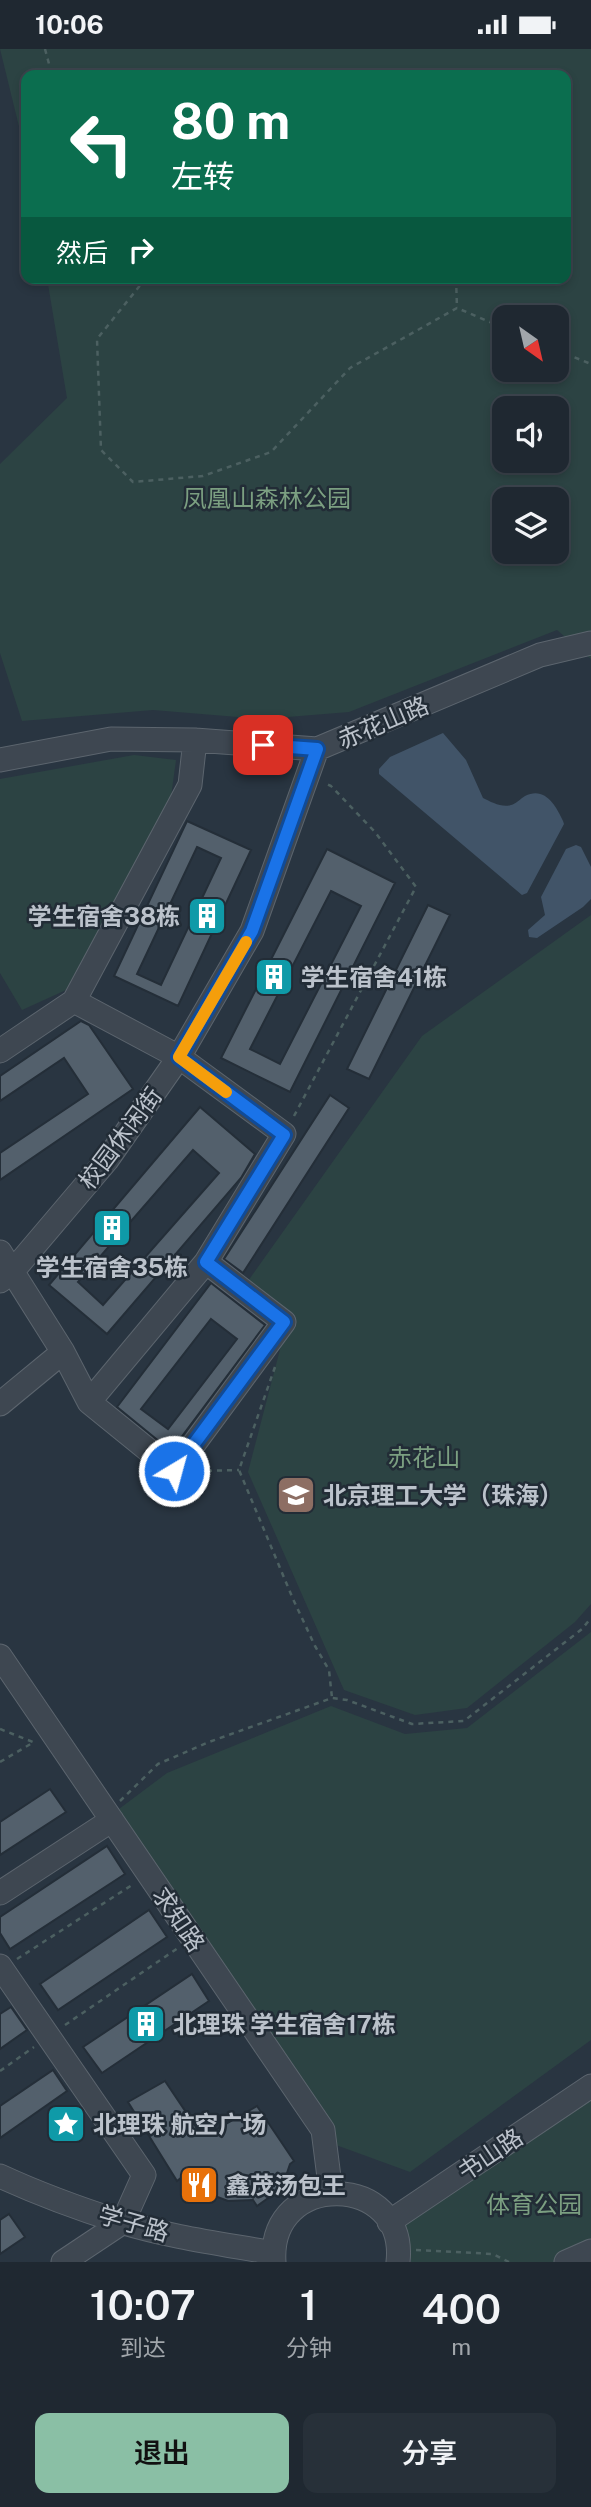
<!DOCTYPE html>
<html lang="zh">
<head>
<meta charset="utf-8">
<style>
  body { margin:0; font-family:"Public Sans","Noto Sans SC",sans-serif; background:#273039; color:#f1f3f6; height:100vh; display:flex; flex-direction:column; font-size:26px; white-space:nowrap }
  * { box-sizing:border-box; margin:0 }
  p { font-size:23px; color:#a1a6ab }
  .icon { flex:none; width:38px; height:38px; fill:none; stroke:currentColor; stroke-width:2; stroke-linecap:round; stroke-linejoin:round }
  .map { position:relative; height:2213px; overflow:hidden }
  .sheet { display:flex; flex-direction:column; background:#1f2831; flex:1 }
  .sheet>* { flex:none }
  .banner { position:absolute; left:21px; top:21px; width:550px; height:214px; border-radius:14px; box-shadow:0 4px 10px #0003,0 0 0 2px #3c444d; background:#0b6e4f; color:#fff; overflow:hidden }
  .needle { width:46px; rotate:146deg }
  .fabs { position:absolute; left:492px; top:256px; display:grid; gap:14px }
  .fabs a { display:grid; place-items:center; width:77px; height:77px; border-radius:14px; background:#1f2831; box-shadow:0 4px 10px #0003,0 0 0 2px #3c444d; font-size:35px }
  .pin { position:absolute; display:grid; place-items:center; width:60px; height:60px; color:#fff; margin:-30px; border-radius:14px; box-shadow:0 4px 10px #0006 }
  .me { position:absolute; width:77px; margin:-38px; rotate:37deg; stroke-linejoin:round; filter:drop-shadow(0 0 5px #0008) }
  .turn { display:flex; align-items:center; gap:24px; height:147px; padding:0 35px; font-size:32px }
  .turn .icon { width:91px; height:91px; stroke-width:2.5 }
  .turn b { display:block; font-size:49px; line-height:60px }
  .then { display:flex; align-items:center; height:66px; padding:0 35px; background:#0003; gap:14px; font-size:26px }
  .eta { display:flex; justify-content:space-evenly; align-items:center; height:119px; text-align:center }
  .eta b { font-size:42px; font-weight:600; line-height:49px }
  .button { display:flex; gap:14px; margin-top:auto; padding:14px 35px }
  .button a { flex:1; height:80px; border-radius:14px; background:#8abfa5; color:#111; font-size:28px; font-weight:600; line-height:80px; text-align:center }
  .button a+a { background:#273039; color:#f1f3f6 }
  .status { display:flex; justify-content:space-between; align-items:center; height:49px; padding:0 35px; background:#1f2831; direction:ltr }
  .status svg { height:19px; fill:currentColor }
  .map>svg:first-child { display:block }
  .green { fill:#2c4343; fill-rule:evenodd }
  .water { fill:#415468 }
  .building { fill:#53606c; stroke:#242e38; stroke-width:2; fill-rule:evenodd }
  .lines { fill:none; stroke-linecap:round; stroke-linejoin:round }
  .minor-casing { stroke:#5c656e; stroke-width:25 }
  .path { stroke:#4c6061; stroke-width:2.5; stroke-dasharray:5 5; stroke-linecap:butt }
  .minor { stroke:#3e4751; stroke-width:23 }
  .route-casing { stroke:#114b97; stroke-width:18 }
  .route { stroke:#1a73e8; stroke-width:12 }
  .slow { stroke:#f59e0b; stroke-width:12 }
  .labels { text-anchor:middle; dominant-baseline:central; stroke-width:5; stroke-linejoin:round; paint-order:stroke }
  .park-label { font-size:24px; fill:#7b9f81; stroke:#222c36 }
  .street-label { font-size:24px; fill:#bbc2cb; stroke:#222c36 }
  .poi-label { font-size:24px; font-weight:bold; fill:#bbc2cb; stroke:#222c36; text-anchor:start }
</style>
</head>
<body>
<div class="status"><b>10:06</b><svg viewBox="0 0 49 12"><path d="M0 12V9h3v3zM5 12V6h3v6zM10 12V3h3v9zM15 12V0h3v12zM26 1h20v11H26zM47 4h2v5h-2z"/></svg></div>
<div class="map">
<svg width="591" height="2213" viewBox="0 0 591 2213">
  <rect width="100%" height="100%" fill="#293541"/>
  <path class="green" d="M0,0H591V610L557,581L349,663L263,670L153,661L22,672L0,604V415L67,349L47,229H565V26H26V106ZM504,268H556V320H504ZM504,359H556V411H504ZM504,450H556V502H504Z
    M134,706L176,711L171,748L66,941L22,961L0,924V730Z
    M591,866V1555L575,1573L467,1659L415,1666L344,1641L248,1423L289,1266L248,1232L422,987Z
    M591,1583V1991L410,2123L336,2096L115,1763L167,1724L331,1657L405,1685L467,1679Z
    M591,2047V2213H411L405,2176Z"/>
  <path class="water" d="M443,684L466,711L483,749C491,753 502,759 511,756C516,755 520,750 525,747C545,737 556,757 563,772L564,775L527,844L522,846L379,725V720L390,708Z
    M576,796L581,798L591,818V850L583,858L537,889L529,888L528,881L545,866L541,848L566,800Z"/>
  <path class="building" d="M187,772L251,801L178,957L114,927ZM197,798L221,809L161,936L137,925Z
    M327,800L395,834L290,1043L221,1009ZM331,842L361,857L280,1015L250,1000Z
    M428,856L450,866L369,1030L347,1020Z
    M81,972L89,976L133,1040L0,1131V1104L88,1045L64,1009L0,1052V1027Z
    M330,1046L349,1059L243,1224L224,1210Z
    M200,1058L255,1105L241,1129L107,1285L49,1236ZM193,1101L219,1124L103,1256L78,1233Z
    M211,1234L265,1276L171,1402L117,1358ZM211,1270L237,1290L168,1380L141,1360Z
    M50,1740L66,1763L0,1806V1773Z
    M107,1797L125,1825L10,1900L0,1884V1868Z
    M149,1861L167,1888L58,1961L40,1935Z
    M192,1925L209,1952L102,2024L83,1998Z
    M11,1958L27,1981L0,2000V1965Z
    M53,2021L67,2042L0,2089V2057Z
    M165,2032L198,2081L207,2075L212,2083L257,2057L294,2112L290,2115L284,2133L278,2142L257,2157L253,2151L228,2152L199,2141L186,2125L177,2132L128,2053Z
    M9,2165L25,2188L0,2205V2171Z"/>
  <g class="lines">
    <g class="minor-casing">
      <path id="minor" d="M0,711L111,690L195,691L317,700L540,606L591,594
        M74,952L179,1008L284,1085L206,1213
        M0,1002L74,952L190,736L195,691
        M0,1203L63,1303L0,1355
        M0,1232L12,1223L107,1111L179,1008L252,882L317,700
        M63,1303L89,1353L174,1422L284,1273L206,1213L89,1353
        M0,1607L323,2081L331,2144
        M0,1844L112,1771
        M0,1917L144,2126L123,2173L63,2213
        M0,2127C39,2145 80,2160 121,2173C170,2188 223,2195 273,2204
        M389,2173L591,2037
        M274,2213C268,2120 408,2124 398,2213
        M566,2213L591,2202"/>
    </g>
    <path class="path" d="M45,0L52,26
      M146,229L97,290L101,401L133,433L203,427L271,403L350,319L457,259L504,279
      M456,229L457,259
      M556,301L591,315
      M294,1067L416,838L375,783L331,737L324,734
      M275,1318L239,1421L293,1550L315,1597L329,1621L332,1649
      M197,1422L239,1421
      M0,1680L33,1693
      M0,1713L34,1693
      M120,1752L158,1715L209,1693L332,1649L347,1651L412,1675L464,1672L582,1580L591,1569
      M17,1910L132,1836
      M65,1976L178,1899
      M0,2022L34,1998
      M416,2201L493,2205L509,2213"/>
    <use href="#minor" class="minor"/>
  </g>
  <g class="lines">
    <g class="route-casing">
      <path id="route" d="M174,1422L284,1273L206,1213L284,1086L179,1008L252,882L317,700L263,696"/>
    </g>
    <use href="#route" class="route"/>
    <path class="slow" d="M226,1043L179,1008L246,893"/>
  </g>
  <defs>
    <g id="building-square" transform="scale(2.0125)"><rect x="-9" y="-9" width="18" height="18" rx="4" fill="#0f9aa8" stroke="#222c36"/><path d="M-4-6H4V6H1V3H-1V6H-4ZM-2.5-4.3h1.7v1.8h-1.7ZM.8-4.3h1.7v1.8H.8ZM-2.5-1h1.7V.8h-1.7ZM.8-1h1.7V.8H.8Z" fill="#fff"/></g>
    <g id="university-square" transform="scale(2.0125)"><rect x="-9" y="-9" width="18" height="18" rx="4" fill="#8d6e63" stroke="#222c36"/><path d="M0-5L7-2L0 1L-7-2ZM-4 1L0 2.5L4 1V4Q0 6-4 4Z" fill="#fff"/></g>
    <g id="sight-square" transform="scale(2.0125)"><rect x="-9" y="-9" width="18" height="18" rx="4" fill="#0f9aa8" stroke="#222c36"/><path d="M0-6L1.8-2.2L6-1.7L2.9 1.2L3.7 5.4L0 3.3L-3.7 5.4L-2.9 1.2L-6-1.7L-1.8-2.2Z" fill="#fff"/></g>
    <g id="restaurant-square" transform="scale(2.0125)"><rect x="-9" y="-9" width="18" height="18" rx="4" fill="#e8710a" stroke="#222c36"/><path d="M-5-6h1v4h1v-4h1v4h1v-4h1v5L-1.5 .5V6h-2V.5L-5-1ZM5-6V6H3V1.5H1.5Q1.5-4 5-6Z" fill="#fff"/></g>
  </defs>
  <g fill-rule="evenodd">
    <use href="#building-square" x="207" y="867"/>
    <use href="#building-square" x="274" y="928"/>
    <use href="#building-square" x="112" y="1179"/>
    <use href="#university-square" x="296" y="1446"/>
    <use href="#building-square" x="146" y="1975"/>
    <use href="#sight-square" x="66" y="2075"/>
    <use href="#restaurant-square" x="199" y="2136"/>
  </g>
  <g class="labels">
    <g class="park-label">
      <text x="267" y="449">凤凰山森林公园</text>
      <text x="424" y="1408">赤花山</text>
      <text x="534" y="2155">体育公园</text>
    </g>
    <g class="street-label">
      <text transform="translate(383 673) rotate(-23)">赤花山路</text>
      <text transform="translate(120 1089) rotate(-53)">校园休闲街</text>
      <text transform="translate(179 1870) rotate(56)">求知路</text>
      <text transform="translate(490 2105) rotate(-34)">书山路</text>
      <text transform="translate(134 2174) rotate(16)">学子路</text>
    </g>
    <g class="poi-label">
      <text x="180" y="867" text-anchor="end">学生宿舍38栋</text>
      <text x="301" y="928">学生宿舍41栋</text>
      <text x="112" y="1218" text-anchor="middle">学生宿舍35栋</text>
      <text x="323" y="1446">北京理工大学（珠海）</text>
      <text x="173" y="1975">北理珠 学生宿舍17栋</text>
      <text x="93" y="2075">北理珠 航空广场</text>
      <text x="226" y="2136">鑫茂汤包王</text>
    </g>
  </g>
</svg>
<div class="fabs">
<a><svg class="needle" viewBox="-14 -14 28 28"><path d="M0-13l5 13h-10z" fill="#e53935"/><path d="M0 13l5-13h-10z" fill="#a1a6ab"/></svg></a>
<a><svg class="icon" aria-label="sound" viewBox="0 0 24 24"><path d="M4 9h4l5-4v14l-5-4H4zM17 9q2 3 0 6"/></svg></a>
<a><svg class="icon" aria-label="layers" viewBox="0 0 24 24"><path d="M12 4l9 5-9 5-9-5zM3 14l9 5 9-5"/></svg></a>
</div>
<div class="pin" style="left:263px;top:696px;background:#d93025"><svg class="icon" aria-label="arrive" viewBox="0 0 24 24"><path d="M6 21V4h12l-3 4 3 4H6"/></svg></div>
<svg class="me" style="left:174px;top:1422px" viewBox="-20 -20 40 40"><circle r="17" fill="#1a73e8" stroke="#fff" stroke-width="3"/><path d="M0-11L8 9 0 5-8 9z" fill="#fff"/></svg>
<div class="banner">
<div class="turn"><svg class="icon" aria-label="left" viewBox="0 0 24 24"><path d="M17 20v-9H6M10 6l-5 5 5 5"/></svg><div><b>80 m</b>左转</div></div>
<div class="then">然后<svg class="icon" aria-label="right" viewBox="0 0 24 24"><path d="M7 20v-9h11M14 6l5 5-5 5"/></svg></div>
</div>
</div>
<section class="sheet">
<div class="eta">
<div><b>10:07</b><p>到达</p></div>
<div><b>1</b><p>分钟</p></div>
<div><b>400</b><p>m</p></div>
</div>
<div class="button"><a>退出</a><a>分享</a></div>
</section>
</body>
</html>
